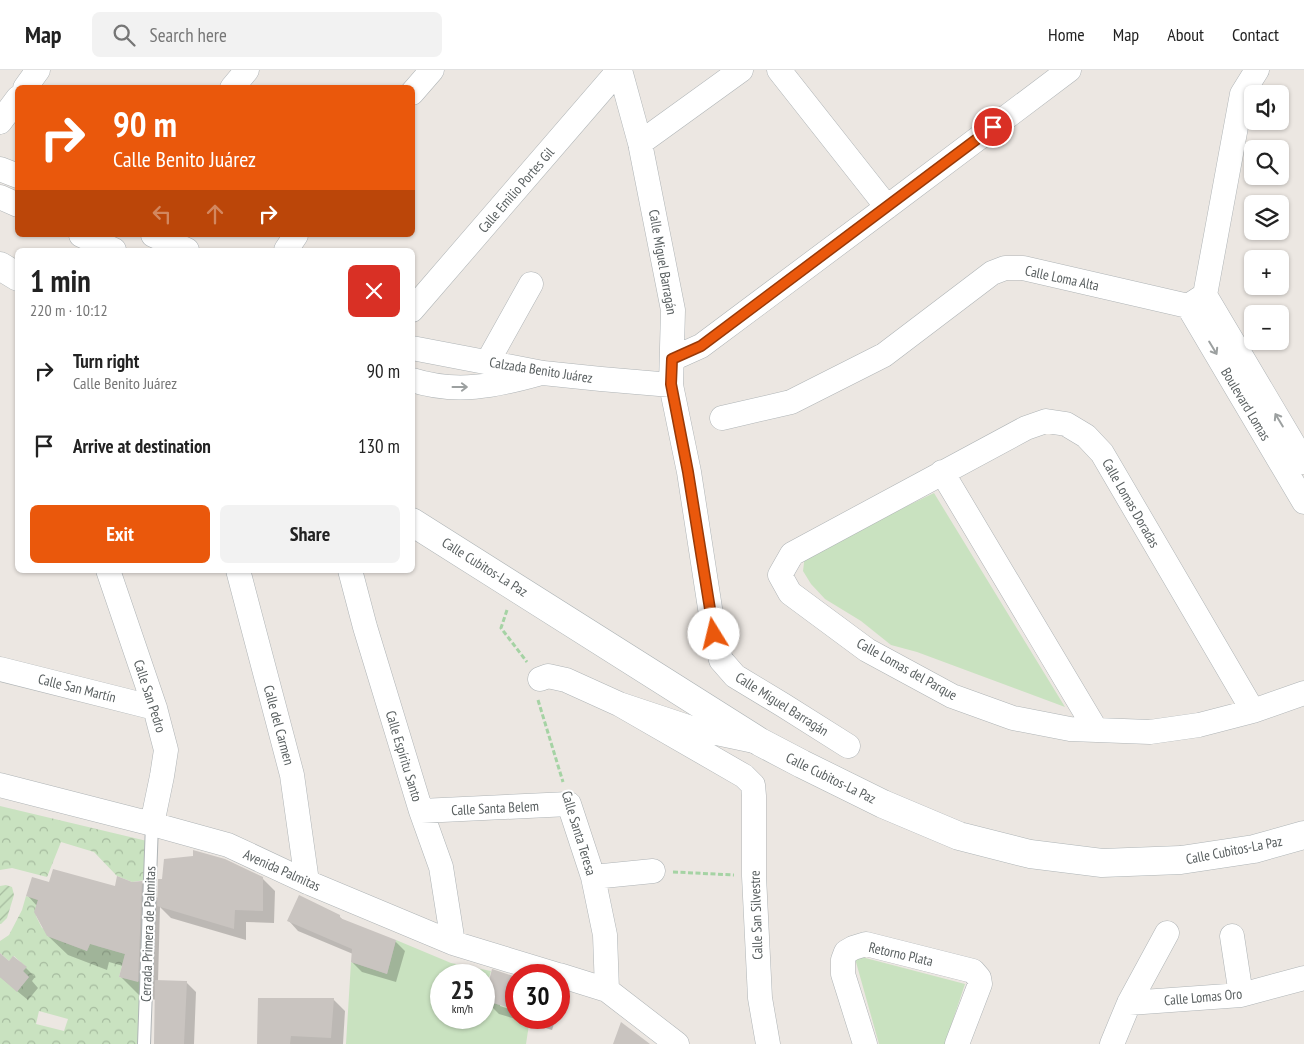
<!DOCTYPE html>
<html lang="en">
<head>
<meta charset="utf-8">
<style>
  body { margin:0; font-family:"PT Sans Narrow",sans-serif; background:#f2f2f2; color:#222; height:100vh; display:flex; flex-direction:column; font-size:19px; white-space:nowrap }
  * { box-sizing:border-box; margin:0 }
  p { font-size:16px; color:#767676 }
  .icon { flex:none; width:28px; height:28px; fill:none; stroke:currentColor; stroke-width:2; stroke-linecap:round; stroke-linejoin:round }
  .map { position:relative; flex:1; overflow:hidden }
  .details { position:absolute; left:15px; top:178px; width:400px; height:325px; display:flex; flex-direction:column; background:#fff; border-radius:8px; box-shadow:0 1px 4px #0004 }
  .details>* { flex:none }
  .banner { position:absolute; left:15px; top:15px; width:400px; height:152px; border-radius:8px; box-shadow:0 1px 4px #0004; background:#ea580c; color:#fff; overflow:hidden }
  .controls { position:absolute; left:1244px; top:15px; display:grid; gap:10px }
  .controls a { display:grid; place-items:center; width:45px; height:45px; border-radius:8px; background:#fff; box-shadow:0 1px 4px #0004; font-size:25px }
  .speed { position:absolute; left:430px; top:894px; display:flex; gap:10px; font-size:25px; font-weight:700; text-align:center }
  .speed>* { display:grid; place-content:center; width:65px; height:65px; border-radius:50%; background:#fff; box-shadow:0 1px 4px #0004; line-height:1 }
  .speed small { font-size:12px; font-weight:400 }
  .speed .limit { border:8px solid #d22; background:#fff; color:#111 }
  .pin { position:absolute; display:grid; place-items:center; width:42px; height:42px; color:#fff; margin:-21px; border:2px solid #fff; border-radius:50%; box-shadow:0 1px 5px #0007 }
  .me { position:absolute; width:55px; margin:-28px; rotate:351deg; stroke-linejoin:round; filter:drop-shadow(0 0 4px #0008) }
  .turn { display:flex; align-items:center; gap:18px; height:105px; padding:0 15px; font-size:22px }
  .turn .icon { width:65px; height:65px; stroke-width:2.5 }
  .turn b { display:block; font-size:35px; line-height:42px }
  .lanes { display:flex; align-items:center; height:48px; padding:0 15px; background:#0003; justify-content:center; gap:25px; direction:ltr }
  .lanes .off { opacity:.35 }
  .round { display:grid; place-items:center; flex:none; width:52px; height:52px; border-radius:8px; background:#f2f2f2 }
  .overview { display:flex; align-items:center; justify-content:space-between; height:85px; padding:0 15px }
  h1 { font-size:30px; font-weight:700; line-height:38px }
  .cta { display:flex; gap:10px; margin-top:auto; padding:10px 15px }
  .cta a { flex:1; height:58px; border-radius:8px; background:#ea580c; color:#fff; font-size:20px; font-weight:700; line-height:58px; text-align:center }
  .cta a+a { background:#f2f2f2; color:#222 }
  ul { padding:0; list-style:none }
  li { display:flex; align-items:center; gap:15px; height:75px; padding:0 15px }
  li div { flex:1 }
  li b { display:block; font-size:19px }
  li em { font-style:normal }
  header { display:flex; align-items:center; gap:30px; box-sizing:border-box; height:70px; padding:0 25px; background:#fff; border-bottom:1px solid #e0e0e0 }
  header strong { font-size:24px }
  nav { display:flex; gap:28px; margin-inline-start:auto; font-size:18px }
  .search { width:350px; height:45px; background:#f2f2f2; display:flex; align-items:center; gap:12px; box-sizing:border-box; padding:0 18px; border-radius:8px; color:#767676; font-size:19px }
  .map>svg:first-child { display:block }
  .green { fill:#c9e2c0 }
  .forest { fill:url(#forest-crowns); fill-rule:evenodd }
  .garden { fill:url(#garden-furrows) }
  .shadow { fill:#0003 }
  .building { fill:#c9c4c0 }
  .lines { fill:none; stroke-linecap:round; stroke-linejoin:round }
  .service-casing { stroke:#afb4b6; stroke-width:14 }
  .minor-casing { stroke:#afb4b6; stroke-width:25 }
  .secondary-casing { stroke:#aeb4b6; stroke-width:29 }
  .path { stroke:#a5d3a4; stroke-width:3; stroke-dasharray:5 2.5; stroke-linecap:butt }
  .service { stroke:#fff; stroke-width:12 }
  .minor { stroke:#fff; stroke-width:24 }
  .secondary { stroke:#fff; stroke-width:28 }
  .oneway { stroke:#9ca0a0 }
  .route-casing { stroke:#983908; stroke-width:12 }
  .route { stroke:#ea580c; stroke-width:9 }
  .labels { text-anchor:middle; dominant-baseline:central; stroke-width:4; stroke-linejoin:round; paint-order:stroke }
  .street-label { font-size:14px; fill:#5a6061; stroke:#fff }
</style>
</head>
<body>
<header>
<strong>Map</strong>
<div class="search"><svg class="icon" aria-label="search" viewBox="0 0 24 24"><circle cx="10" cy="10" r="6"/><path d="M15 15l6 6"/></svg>Search here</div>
<nav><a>Home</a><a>Map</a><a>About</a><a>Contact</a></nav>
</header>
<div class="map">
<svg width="1304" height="974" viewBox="0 0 1304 974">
  <defs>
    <pattern id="forest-crowns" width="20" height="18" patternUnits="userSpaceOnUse" patternTransform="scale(1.25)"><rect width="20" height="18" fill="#c9e2c0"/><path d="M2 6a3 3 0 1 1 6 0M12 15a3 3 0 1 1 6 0" fill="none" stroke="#a6bb9f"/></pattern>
    <pattern id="garden-furrows" width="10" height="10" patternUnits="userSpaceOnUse" patternTransform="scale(1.25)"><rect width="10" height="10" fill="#c9e2c0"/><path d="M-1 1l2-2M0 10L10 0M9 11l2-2" fill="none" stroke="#a6bb9f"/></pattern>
  </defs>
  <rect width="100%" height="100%" fill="#ece7e2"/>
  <path class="green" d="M934,423L1065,637L917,582L891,575L861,551L825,529L811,514L803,501L805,485Z
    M396,870L451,893L491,901L484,926V905H441V948H484V930L516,940V948H530L526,974H346L351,892L387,904Z
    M854,885L965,914L945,974H879Z"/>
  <path class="forest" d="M0,736L147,771L145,810L132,812L117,806L94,782L61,772L47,807L12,798L0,800Z
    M26,826L38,830L36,837L39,838L36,846L42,858L48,860L47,866L87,881L93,866L97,876L125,884L119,907L141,912L139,974H0V907L17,921L29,907L23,901L26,897L14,886L9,891L0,883V871L9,865L22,840ZM39,941L68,949L64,961L36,954Z"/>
  <path class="garden" d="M6,815L12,817L14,825L7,848L1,854H0V816Z"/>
  <path class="shadow" d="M262,808L275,821L274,853L246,852V870L171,848L160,837L158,912H186L196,922L194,974H155L156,930L140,926L121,907L123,896L109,892L107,900L68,885L48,866L37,836L28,826L49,814L116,818L132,813L141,812L159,829Z
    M339,846L343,850L395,871L405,881L396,912L362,902L352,892L353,884L298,861L289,851Z
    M0,885L9,892L26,898L35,907L32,911L38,918L28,930L0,907Z
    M493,901L516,908V938L500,933V936L516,941V948H538L543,949L544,948H556L552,960L499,944L484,929Z
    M333,929L345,941L343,974H258Z"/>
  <path class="building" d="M193,780L225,789L263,807V841L235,840L234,859L157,836L158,809H162L164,789L193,786Z
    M53,799L115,816L117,806L132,812L142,811L138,912L119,907L125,884L90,874L87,881L47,866L34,842L38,830L26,826L32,807L49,812Z
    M299,825L340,845V848L396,870L387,904L351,892L352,879L287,851Z
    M0,883L9,891L13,886L27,897L23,901L29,907L17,922L0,907Z
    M492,899L516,907V940L484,930Z
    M155,910L187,911L184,974H154Z
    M258,928H334L331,968L291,966L290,974H257Z
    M621,952L650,974H613Z"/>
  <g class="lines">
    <g class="service-casing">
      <path id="service" d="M144,974L152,754"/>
    </g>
    <g class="minor-casing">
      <path id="minor" d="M620,0L640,73L673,240L671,315L689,402L714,564L721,590L735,606L783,635L848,676
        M779,0L887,137
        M25,18L38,0
        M232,18L247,0
        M412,23L432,0
        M0,52L18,28
        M640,73L741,0
        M0,99L18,106
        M0,127L18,135
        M81,165L114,180
        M153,165L187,180
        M286,180L296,165
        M1205,225L1304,392
        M1188,236L1304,432
        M412,240L619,0
        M412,278L543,303L601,309L671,315
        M672,289L701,276L887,137L1069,0
        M488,291L531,214
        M412,310C456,324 495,316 538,304
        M722,348L791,332L884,285L992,203L1005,198H1023L1188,236L1205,225L1242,24L1257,0
        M942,402L1096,660
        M108,500L155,638L166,680L162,706L152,754
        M238,500L292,705L307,812
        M350,500L365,557L421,741L441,797L453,873
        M0,599L155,638
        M540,609L548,606L566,610L619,634L688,657L754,671
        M619,634L744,706L753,715L754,726V806L760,928L768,974
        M1253,641L1102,383L1086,366L1066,354L1046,351L1026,358L792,484L780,505L790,523L867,580L952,626L1013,648L1070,659L1150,662L1199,655L1253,641L1304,623
        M0,715L152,754L228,775L307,812L453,873L558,905
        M421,741L569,734L593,807L605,865L607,920
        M593,807L653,801
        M1232,866L1241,925
        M559,905L607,920L677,974
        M1129,933L1241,925L1304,908
        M865,974L843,904V890L846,882L853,878L866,874L973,901L979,908L980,914L957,974
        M1112,974L1129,933L1167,863"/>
    </g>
    <g class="secondary-casing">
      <path id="secondary" d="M0,196L18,207
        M412,452L760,672L802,694L883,734L959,766L1030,784L1102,793L1181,790L1254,779L1304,765"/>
    </g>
    <path class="path" d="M507,540L501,558L527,592
      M538,630L563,712
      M673,802L734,805"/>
    <use href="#service" class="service"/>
    <use href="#minor" class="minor"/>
    <use href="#secondary" class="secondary"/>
  </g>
  <defs><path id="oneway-shaft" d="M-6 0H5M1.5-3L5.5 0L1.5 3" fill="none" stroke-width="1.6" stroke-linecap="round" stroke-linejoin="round" transform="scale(1.25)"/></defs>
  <g class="oneway">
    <use href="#oneway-shaft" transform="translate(1213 278) rotate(59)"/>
    <use href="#oneway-shaft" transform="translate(460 317)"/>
    <use href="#oneway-shaft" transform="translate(1279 350) rotate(-121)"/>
  </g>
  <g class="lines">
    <g class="route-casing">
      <path id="route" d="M714,564L688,402L671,314L672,289L701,276L993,57"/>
    </g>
    <use href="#route" class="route"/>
  </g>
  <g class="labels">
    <g class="street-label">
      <text transform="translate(516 120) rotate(-49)">Calle Emilio Portes Gil</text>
      <text transform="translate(663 192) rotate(80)">Calle Miguel Barragán</text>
      <text transform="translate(1062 208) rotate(12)">Calle Loma Alta</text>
      <text transform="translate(541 300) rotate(9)">Calzada Benito Juárez</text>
      <text transform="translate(1246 334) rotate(59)">Boulevard Lomas</text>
      <text transform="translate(1131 433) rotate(60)">Calle Lomas Doradas</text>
      <text transform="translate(485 497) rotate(32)">Calle Cubitos-La Paz</text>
      <text transform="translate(907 599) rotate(29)">Calle Lomas del Parque</text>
      <text transform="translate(77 618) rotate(14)">Calle San Martín</text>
      <text transform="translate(150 626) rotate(72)">Calle San Pedro</text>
      <text transform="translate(782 634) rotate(32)">Calle Miguel Barragán</text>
      <text transform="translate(279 655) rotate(75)">Calle del Carmen</text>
      <text transform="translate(404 686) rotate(73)">Calle Espíritu Santo</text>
      <text transform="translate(831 708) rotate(26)">Calle Cubitos-La Paz</text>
      <text transform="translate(495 738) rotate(-3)">Calle Santa Belem</text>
      <text transform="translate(579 763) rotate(73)">Calle Santa Teresa</text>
      <text transform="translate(1234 780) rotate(-11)">Calle Cubitos-La Paz</text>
      <text transform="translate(282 800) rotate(24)">Avenida Palmitas</text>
      <text transform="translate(756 845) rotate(-92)">Calle San Silvestre</text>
      <text transform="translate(148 864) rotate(-88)">Cerrada Primera de Palmitas</text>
      <text transform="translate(901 884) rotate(13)">Retorno Plata</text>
      <text transform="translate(1203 927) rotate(-5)">Calle Lomas Oro</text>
    </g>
  </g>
</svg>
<div class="controls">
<a><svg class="icon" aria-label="sound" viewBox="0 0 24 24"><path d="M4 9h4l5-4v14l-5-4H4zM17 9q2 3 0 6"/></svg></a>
<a><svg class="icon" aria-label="search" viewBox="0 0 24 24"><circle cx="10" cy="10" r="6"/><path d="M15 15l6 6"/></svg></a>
<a><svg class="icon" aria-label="layers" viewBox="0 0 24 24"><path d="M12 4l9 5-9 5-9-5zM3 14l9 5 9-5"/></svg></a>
<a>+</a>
<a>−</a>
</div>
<div class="speed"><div>25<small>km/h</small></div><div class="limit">30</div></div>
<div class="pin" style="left:993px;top:57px;background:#d93025"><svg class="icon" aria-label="arrive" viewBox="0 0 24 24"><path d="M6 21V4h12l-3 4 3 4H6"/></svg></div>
<svg class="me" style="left:714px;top:564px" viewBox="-20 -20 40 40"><circle r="19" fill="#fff"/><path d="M0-13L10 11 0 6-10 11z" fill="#ea580c"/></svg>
<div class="banner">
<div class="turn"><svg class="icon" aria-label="right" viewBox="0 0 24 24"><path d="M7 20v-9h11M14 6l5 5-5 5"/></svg><div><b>90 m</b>Calle Benito Juárez</div></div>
<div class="lanes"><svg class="icon off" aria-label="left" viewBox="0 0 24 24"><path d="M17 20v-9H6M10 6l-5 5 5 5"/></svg><svg class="icon off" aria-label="ahead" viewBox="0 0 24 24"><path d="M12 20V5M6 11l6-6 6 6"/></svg><svg class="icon" aria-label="right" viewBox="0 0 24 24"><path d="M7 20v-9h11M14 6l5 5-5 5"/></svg></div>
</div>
<section class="details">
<div class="overview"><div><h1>1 min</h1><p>220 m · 10:12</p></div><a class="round" style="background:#d93025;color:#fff"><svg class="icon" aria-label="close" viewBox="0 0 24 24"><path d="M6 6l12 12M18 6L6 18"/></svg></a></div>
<ul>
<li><svg class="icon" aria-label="right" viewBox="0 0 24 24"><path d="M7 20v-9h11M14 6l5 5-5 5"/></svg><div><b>Turn right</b><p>Calle Benito Juárez</p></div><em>90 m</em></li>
<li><svg class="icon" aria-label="arrive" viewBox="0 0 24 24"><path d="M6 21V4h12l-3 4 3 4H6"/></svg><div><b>Arrive at destination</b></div><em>130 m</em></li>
</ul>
<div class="cta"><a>Exit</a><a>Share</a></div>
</section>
</div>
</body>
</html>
